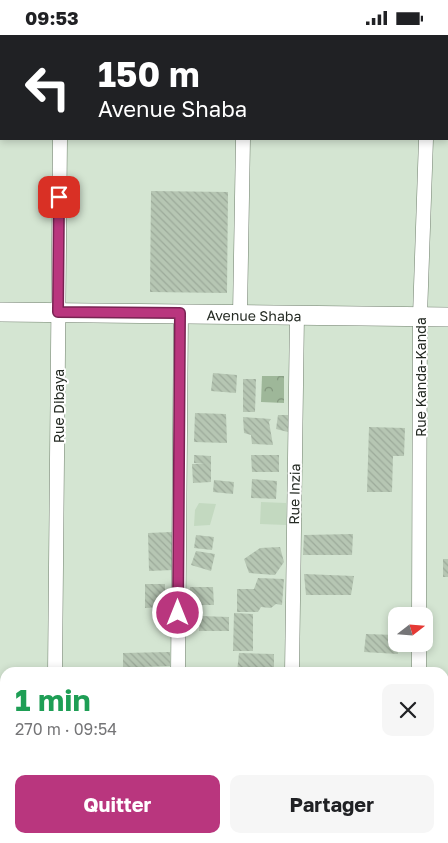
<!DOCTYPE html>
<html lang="fr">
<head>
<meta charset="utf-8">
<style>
  body { margin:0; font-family:"Golos Text",sans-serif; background:#f6f6f6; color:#202124; height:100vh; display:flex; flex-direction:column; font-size:19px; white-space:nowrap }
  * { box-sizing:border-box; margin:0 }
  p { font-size:16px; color:#757577 }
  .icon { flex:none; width:28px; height:28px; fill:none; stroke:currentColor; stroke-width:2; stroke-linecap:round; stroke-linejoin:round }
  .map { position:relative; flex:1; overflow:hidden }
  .sheet { position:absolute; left:0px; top:632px; width:449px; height:176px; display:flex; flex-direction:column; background:#fff; border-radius:15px 15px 0 0; box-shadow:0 2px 8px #0003 }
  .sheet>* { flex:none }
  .hud { position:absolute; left:0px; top:0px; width:449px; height:105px; box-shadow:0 2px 8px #0003; background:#202124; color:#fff; overflow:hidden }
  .needle { width:32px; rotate:73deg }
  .tools { position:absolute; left:388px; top:572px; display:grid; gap:10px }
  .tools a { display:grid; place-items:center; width:45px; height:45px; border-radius:10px; background:#fff; box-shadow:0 2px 8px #0003; font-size:25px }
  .pin { position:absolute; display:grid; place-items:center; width:42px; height:42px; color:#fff; margin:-21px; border-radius:10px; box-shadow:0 2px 8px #0006 }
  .me { position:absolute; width:55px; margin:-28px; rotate:0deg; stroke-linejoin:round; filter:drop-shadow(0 0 4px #0008) }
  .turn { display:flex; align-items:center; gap:18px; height:105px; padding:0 15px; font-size:22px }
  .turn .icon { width:65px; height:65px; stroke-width:2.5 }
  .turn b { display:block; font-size:35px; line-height:42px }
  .round { display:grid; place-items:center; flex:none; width:52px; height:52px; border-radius:10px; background:#f6f6f6 }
  .overview { display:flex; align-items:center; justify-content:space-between; height:85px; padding:0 15px }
  h1 { font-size:30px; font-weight:700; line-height:38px; color:#1e9e55 }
  .action { display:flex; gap:10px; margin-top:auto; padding:10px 15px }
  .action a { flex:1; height:58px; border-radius:10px; background:#b9367e; color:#fff; font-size:20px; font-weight:700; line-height:58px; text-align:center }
  .action a+a { background:#f6f6f6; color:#202124 }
  .status { display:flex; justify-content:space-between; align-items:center; height:35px; padding:0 25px; background:#fff; direction:ltr }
  .status svg { height:14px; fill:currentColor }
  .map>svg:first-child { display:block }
  .built { fill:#c3d9c0 }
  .park { fill:url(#park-crowns) }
  .building { fill:url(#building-back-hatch) }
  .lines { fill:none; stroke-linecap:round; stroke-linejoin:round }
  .street-casing { stroke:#707f6d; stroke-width:15 }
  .secondary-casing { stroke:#707f6d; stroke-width:20 }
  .street { stroke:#fff; stroke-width:14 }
  .secondary { stroke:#fff; stroke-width:19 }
  .route-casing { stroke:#782352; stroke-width:12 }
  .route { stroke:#b9367e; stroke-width:9 }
  .labels { text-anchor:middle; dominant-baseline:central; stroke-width:4; stroke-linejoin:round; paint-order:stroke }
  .street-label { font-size:14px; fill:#242a23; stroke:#fff }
</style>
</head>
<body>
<div class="status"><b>09:53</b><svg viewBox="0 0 49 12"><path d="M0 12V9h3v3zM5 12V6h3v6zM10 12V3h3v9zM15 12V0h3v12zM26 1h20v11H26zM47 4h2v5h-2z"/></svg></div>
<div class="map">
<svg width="448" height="808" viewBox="0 0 448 808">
  <defs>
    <pattern id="park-crowns" width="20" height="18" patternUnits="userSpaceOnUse" patternTransform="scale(1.25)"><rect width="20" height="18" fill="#9eb799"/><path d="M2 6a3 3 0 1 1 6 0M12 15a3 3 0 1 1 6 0" fill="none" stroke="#81957c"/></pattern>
    <pattern id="building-back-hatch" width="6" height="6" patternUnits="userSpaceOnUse" patternTransform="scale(1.25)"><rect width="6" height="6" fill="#b6c6b3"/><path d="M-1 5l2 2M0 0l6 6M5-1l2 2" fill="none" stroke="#9caa9a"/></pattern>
  </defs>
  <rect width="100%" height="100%" fill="#d4e5d2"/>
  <path class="built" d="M261,467L286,468V490L260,489Z
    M199,468L216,469L210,490L194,491L195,475Z"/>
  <path class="park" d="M262,341H284V368L261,367Z"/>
  <path class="building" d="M151,156L228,157L227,258L150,257Z
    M213,338L237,340L236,358L211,356Z
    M243,344H256L255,377H243Z
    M195,378L226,379L227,408L194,407Z
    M278,380H288V397L276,394Z
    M243,382L271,384L269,387L273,410L252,409L251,400L244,398Z
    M369,392L405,393L404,421H393L392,457H367Z
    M194,420L211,421V447L193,448L192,429H205L194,428Z
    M251,420H279V437H252Z
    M252,444L277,446L276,464L251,463Z
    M214,445L234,447L233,459L213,457Z
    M172,497L173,535L149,536L148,498Z
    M353,499L352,520H303L304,500Z
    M196,500L214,502L212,515L194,513Z
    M280,512L284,527L275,540L249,538L244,524L260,513Z
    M196,516L215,519L211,536L191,530Z
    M443,524H448V542H443Z
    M304,539L354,541L351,560H306Z
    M258,543L284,544L282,570L276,569L271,573L261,572L258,577H237V554H254Z
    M145,549H165V572L145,573Z
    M190,552H213L214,570H189Z
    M234,578L253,579V616H233Z
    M200,581L229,582V596H199Z
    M366,599L396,600L398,619L364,617Z
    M170,617V631L140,632L141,638H123V618Z
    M239,618L274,619V638L237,637Z
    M0,659H5V693H0Z
    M0,804L34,805V808H0Z
    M185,804H229V808H185Z"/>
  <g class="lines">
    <g class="street-casing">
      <path id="street" d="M61,1V0
        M245,1V0
        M428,1V0
        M240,279L243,104
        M419,581L420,281L426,104
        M55,638L60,104
        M178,638L181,278
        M292,638L297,280
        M419,638V609
        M52,808V804
        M177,808V804
        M289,808V804
        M419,808V804"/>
    </g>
    <g class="secondary-casing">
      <g id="secondary">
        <path id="s1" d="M0,277L448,282"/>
        <path d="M0,779H5"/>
        <path d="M444,779L448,780"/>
      </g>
    </g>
    <use href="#street" class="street"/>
    <use href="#secondary" class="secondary"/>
  </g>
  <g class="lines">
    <g class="route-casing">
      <path id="route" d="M59,162L58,277L180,278L178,578"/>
    </g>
    <use href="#route" class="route"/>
  </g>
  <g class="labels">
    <g class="street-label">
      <text stroke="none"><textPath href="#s1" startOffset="254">Avenue Shaba</textPath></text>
      <text transform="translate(420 342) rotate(-90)">Rue Kanda-Kanda</text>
      <text transform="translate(58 371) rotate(-90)">Rue Dibaya</text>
      <text transform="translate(294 459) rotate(-89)">Rue Inzia</text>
    </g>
  </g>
</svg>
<div class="tools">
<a><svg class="needle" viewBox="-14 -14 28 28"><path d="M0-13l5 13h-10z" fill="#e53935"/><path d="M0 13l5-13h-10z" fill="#757577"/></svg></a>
</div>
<div class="pin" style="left:59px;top:162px;background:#d93025"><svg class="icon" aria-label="arrive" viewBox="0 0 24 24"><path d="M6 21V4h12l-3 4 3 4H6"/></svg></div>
<svg class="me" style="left:178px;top:578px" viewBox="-20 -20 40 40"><circle r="17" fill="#b9367e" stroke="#fff" stroke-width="3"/><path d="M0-11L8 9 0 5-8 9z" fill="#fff"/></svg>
<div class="hud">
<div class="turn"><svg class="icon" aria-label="left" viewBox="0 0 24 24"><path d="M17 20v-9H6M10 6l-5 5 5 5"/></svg><div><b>150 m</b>Avenue Shaba</div></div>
</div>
<section class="sheet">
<div class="overview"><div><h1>1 min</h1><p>270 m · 09:54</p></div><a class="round"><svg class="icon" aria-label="close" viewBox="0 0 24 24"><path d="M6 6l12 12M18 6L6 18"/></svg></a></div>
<div class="action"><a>Quitter</a><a>Partager</a></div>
</section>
</div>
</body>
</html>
